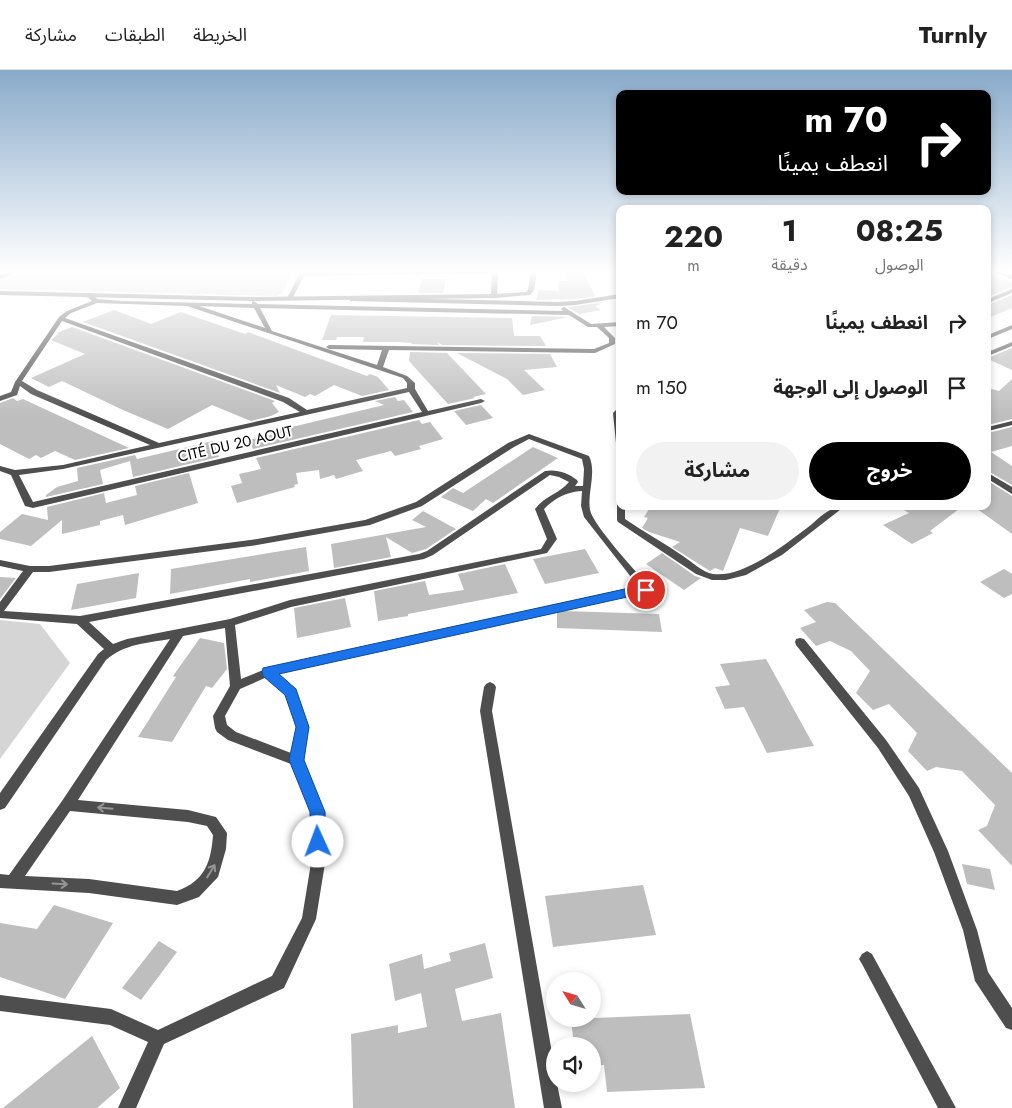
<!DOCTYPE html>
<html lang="ar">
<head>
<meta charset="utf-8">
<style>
  body { margin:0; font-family:Jost,"Noto Sans Arabic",sans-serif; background:#f2f2f2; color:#222; direction:rtl; height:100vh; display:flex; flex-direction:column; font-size:19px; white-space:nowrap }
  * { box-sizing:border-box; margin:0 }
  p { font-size:16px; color:#767676 }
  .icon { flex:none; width:28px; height:28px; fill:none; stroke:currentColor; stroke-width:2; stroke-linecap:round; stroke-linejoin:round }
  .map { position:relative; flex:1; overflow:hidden; direction:ltr }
  .details { position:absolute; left:616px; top:135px; width:375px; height:305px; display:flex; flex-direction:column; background:#fff; border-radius:10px; box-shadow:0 2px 8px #0003; direction:rtl }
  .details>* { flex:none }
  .hud { position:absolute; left:616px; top:20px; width:375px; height:105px; border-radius:10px; box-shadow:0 2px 8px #0003; direction:rtl; background:#000; color:#fff; overflow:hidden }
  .needle { width:32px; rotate:307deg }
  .buttons { position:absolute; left:546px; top:902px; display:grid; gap:10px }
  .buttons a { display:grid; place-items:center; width:55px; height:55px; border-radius:50%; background:#fff; box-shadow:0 2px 8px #0003; font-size:25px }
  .pin { position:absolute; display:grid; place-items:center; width:42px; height:42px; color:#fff; margin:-21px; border:2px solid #fff; border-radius:50%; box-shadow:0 1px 5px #0007 }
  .me { position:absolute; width:55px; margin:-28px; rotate:358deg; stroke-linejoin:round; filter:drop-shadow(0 0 4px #0008) }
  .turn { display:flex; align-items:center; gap:18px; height:105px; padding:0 20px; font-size:22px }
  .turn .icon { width:65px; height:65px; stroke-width:2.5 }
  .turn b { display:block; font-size:35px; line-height:42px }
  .eta { display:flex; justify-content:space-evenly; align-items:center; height:85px; text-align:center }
  .eta b { font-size:30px; font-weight:700; line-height:35px }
  .action { display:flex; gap:10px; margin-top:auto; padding:10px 20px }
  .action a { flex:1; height:58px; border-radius:30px; background:#000; color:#fff; font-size:20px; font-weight:700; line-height:58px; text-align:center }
  .action a+a { background:#f2f2f2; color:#222 }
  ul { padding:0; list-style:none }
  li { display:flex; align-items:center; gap:15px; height:65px; padding:0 20px }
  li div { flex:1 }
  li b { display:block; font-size:19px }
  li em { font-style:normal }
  header { display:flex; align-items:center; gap:30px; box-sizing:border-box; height:70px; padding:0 25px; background:#fff; border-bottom:1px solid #e0e0e0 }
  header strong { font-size:24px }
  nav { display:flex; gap:28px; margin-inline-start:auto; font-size:18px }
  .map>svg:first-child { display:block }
  .green { fill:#d5d5d5 }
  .building { fill:#bebebe }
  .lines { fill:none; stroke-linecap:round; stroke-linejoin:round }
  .minor { fill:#4e4e4e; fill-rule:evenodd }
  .tertiary { fill:#4e4e4e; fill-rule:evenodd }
  .oneway { stroke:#959595 }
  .route { fill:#1a73e8; stroke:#114b97 }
  .labels { text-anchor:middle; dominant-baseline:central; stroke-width:4; stroke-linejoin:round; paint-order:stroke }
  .street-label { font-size:15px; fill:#000; stroke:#fff }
</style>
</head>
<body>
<header>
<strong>Turnly</strong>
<nav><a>الخريطة</a><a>الطبقات</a><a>مشاركة</a></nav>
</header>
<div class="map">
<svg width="1012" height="1038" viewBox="0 0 1012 1038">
  <rect width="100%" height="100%" fill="#fff"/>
  <path class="green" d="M28,201H292L283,222L276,226L0,219V210Z
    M0,550L40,554L70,593L0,689Z"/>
  <path class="building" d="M564,201H583L595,226L575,229L536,230L539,220L559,221L558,211H568Z
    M988,203L1012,212V217L988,227Z
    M422,209H446L443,223H418Z
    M1012,225V238L988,248V235Z
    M599,233L600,235L595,236L601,240L579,244L568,237Z
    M114,240L151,254L181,242L245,264L248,262L367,306L370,304L378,307L389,320L362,326L334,315L315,326L310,324L305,327L276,315L280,323L83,252Z
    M331,245L512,248L514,266H540L546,276L442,275L437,272L439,275L411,274L412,273L399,272H363L364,267H337L336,270H322Z
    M532,246L568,247L530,255Z
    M72,257L275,331L272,333L279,342L271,346L251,351L212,335L168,359L123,340L62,311L49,317L31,308L85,284L51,270L58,264L57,263Z
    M1012,278V300L988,289V288Z
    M410,282L447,283L486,324L473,327L475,328L448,334L409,291Z
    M457,283L550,284L557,297L524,300L545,320L523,325L507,309Z
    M1012,309V349L988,355V318L999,321Z
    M395,327L398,331L404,330L413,342L253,379L249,370L280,363L275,361L384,335L375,331Z
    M13,328L17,331L23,329L129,378L75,390L55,381L41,388L36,385L29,389L0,374V333Z
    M481,335L493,348L466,355L454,341Z
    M419,350L422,354L430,352L443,369L419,376L421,379L395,386L391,381L356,390L363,401L336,409L334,405L320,409L319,400L296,403L298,414L294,415L295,417L237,433L231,416L242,413L239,404L261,399L256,388Z
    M1012,357V376L991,382L1012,396V415L988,401V363Z
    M213,371L219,387L133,407L130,391L100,400L103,414L46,427V425L57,417L78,411L77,398L135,385L137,389Z
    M533,377L558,388L493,433L486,429L473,441L441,427L453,418L463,423Z
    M189,403L198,433L125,455L123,445L100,451V455L62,464V450L31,476L0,469V462L22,444L48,450L47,437L104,423L106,433L137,425L135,416Z
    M988,411L1012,426V464L973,436H988Z
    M651,436H781L768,466L740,458L723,501L715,498L710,501L672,477L680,472L649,462L642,458L648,448L644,447Z
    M897,436H963L930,461L933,463L912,474L883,455L909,443Z
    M423,441L456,459L426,479L412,483L386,467L391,487L334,498L331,474L426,457L412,450Z
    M306,477L309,501L250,512V509L170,524L171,499Z
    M585,479L599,503L545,514L533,489Z
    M662,483L695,506L701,508L684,520L646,494Z
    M505,494L518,523L408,544V546L378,551L374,521L425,511L429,525L464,520L458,504Z
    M1004,499L1012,504V524L1004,528L980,512Z
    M139,503L136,528L71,540L77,514Z
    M0,507L16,508L0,529Z
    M345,528L351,557L297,568L294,538Z
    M827,532L835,533L1012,703V796L978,760L987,756L995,735L962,701L936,697L927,701L908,681L917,663L889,634L873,640L856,623L870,601L851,581L830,571L816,576L800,558L816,552L804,540Z
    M564,541L659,544L662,562L557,558V542Z
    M200,568L224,573L227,599L212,618L206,616L172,672L138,667L176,607L173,606Z
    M766,589L814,676L767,683L744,637L725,639L715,617L730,615L720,594Z
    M962,794L990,799L995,820L967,814Z
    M643,815L656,865L553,877L545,826Z
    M54,835L113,853L65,929L0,907V853L37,859Z
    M159,871L177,882L141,930L122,918Z
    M485,873L493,908L455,919L462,951L501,943L515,1038H353L351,964L398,955V963L427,957L421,923L395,931L389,894L422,884L424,899L451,891L449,883Z
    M690,944L705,1018L607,1022L604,995L592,996V976H574L571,949Z
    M92,966L120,1018L97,1038H3Z"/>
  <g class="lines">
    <path class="minor" d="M14,201H23L0,209V205Z
      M301,201L306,202L515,201L498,203L497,226L494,228L491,226L492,203L304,206L292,229H288L287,228Z
      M615,201H620V205Z
      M990,201H999L1012,205V209Z
      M1012,219V223L988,233V229Z
      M88,223L98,229L122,231L252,234V232L254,231L258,234L563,241L561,239L564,237L591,254L620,252V256L604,257L615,268V274L595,283L389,280L383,297L407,306L415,313V319L428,341L481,329L485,331L481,333L33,438L25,436L11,405L0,401V396L15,400L63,395L150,375L31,324L20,316L17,325L0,331V326L11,322L15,312L59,247L67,241L92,231L85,225ZM97,233L187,236L403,308L407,313V318L307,340L289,328L65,248L71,243ZM199,236L254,238L265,258ZM260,238L569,245L588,257H597L609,268V273L594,279L329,275L326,277L329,279L382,280L377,295L272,261ZM62,251L283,332L300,342L159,373L37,320L22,311ZM409,322L422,342L33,432L19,405L63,399Z
      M620,224V228L575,235L557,236L351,231L348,229L351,227L557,232L575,231Z
      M1012,255V259L988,269V265Z
      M1012,272V276L988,286V282Z
      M617,339H620V375L616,373L613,343Z
      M1012,351V355L988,361V357Z
      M529,364L589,386C597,403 587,422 590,440C593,455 637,503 650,517L651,519L650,521L634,523L278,604L295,620L309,657L302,690L324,741L326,787L316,849L284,918L164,974L136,1038H118L148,972L110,955L0,941V925L111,939L158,960L272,906L302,848L312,787L310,741L291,694L228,670L217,662L215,658L213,646L230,616L225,558L183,566L78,730L188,740L216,747L227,763L226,779L218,807L199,827L177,835L89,823L0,818V804L9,805L62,731L170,569C147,573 124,574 106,590L5,738L0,740V723L98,584L104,579L77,554L0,548V532L23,501L0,496V490L30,496H49L257,469L365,450L416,432L508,373ZM529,369L582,389L584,399L583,416H575L578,412L577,410C568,403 557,399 545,401L427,481L419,484L80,546L4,541L33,502H49L257,475L370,455L422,436L514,377ZM550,405L559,407L569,412C559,424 546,425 535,439L547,469L541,479L290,530L230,549L127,569L113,574L89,552L424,489L433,485ZM582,421L581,436L584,447L638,516L268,598L241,609L235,555L291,537L547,483L557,469L544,439C555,428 566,422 582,421ZM267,607L286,625L297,657L291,683L236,662L227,655L225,646L240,619ZM70,741L188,752L207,756L213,765C211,792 205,811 177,821L89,809L25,806Z
      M617,395H620V436H625V449C644,462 664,473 683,486C692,492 702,502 713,504C743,508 783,476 807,458C820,448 829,436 845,436L782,485L746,505L726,510H712L696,504L618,452L617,450Z
      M988,403L1012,417V424L988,409Z
      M800,568L804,569L886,670L919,718L948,781L977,860L988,902L1012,938V960L1006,958L975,911L963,860L934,782L909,726L878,678L796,575L795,572L796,569Z
      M490,612L494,614L496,617L492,641L555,1000V1014H557L562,1038H544L480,641L484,617L486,614Z
      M867,881L872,884L956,1038H938L862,894L859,889L862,884Z"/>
    <path class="tertiary" d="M531,201H537L534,220L530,225L494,228L253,231L0,225V221L253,227L494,224L526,222L528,220Z"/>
  </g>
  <defs><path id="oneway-shaft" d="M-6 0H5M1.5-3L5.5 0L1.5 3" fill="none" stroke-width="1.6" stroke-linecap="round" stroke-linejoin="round" transform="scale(1.25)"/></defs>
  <g class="oneway">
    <use href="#oneway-shaft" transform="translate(105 738) rotate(-175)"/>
    <use href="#oneway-shaft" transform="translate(211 801) rotate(-59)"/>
    <use href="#oneway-shaft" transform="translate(60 814) rotate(3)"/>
  </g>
  <linearGradient id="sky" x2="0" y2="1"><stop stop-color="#89aaca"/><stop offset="0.58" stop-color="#fff"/><stop offset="1" stop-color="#fff" stop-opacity="0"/></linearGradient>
  <rect width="1012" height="347" fill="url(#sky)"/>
  <path class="route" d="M646,516L650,517L652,520L650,522L279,604L296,619L309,657L304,690L325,742L326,772L324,777L318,779L313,777L311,772L310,742L289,690L296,657L285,625L263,606L262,602L263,598L634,517Z"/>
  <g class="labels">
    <g class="street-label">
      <text transform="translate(235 374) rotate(-13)">CITÉ DU 20 AOUT</text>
    </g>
  </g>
</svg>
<div class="buttons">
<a><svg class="needle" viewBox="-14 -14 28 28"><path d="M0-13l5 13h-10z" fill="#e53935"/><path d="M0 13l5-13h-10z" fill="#767676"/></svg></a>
<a><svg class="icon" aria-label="sound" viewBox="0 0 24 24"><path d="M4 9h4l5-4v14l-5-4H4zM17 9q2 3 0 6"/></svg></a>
</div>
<div class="pin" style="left:646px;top:520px;background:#d93025"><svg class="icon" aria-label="arrive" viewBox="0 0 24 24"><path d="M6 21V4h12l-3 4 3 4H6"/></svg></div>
<svg class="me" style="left:318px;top:772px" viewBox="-20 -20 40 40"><circle r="19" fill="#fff"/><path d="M0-13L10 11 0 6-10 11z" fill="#1a73e8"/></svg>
<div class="hud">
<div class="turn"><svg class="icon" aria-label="right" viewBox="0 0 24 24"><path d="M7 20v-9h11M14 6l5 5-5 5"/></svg><div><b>70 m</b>انعطف يمينًا</div></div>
</div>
<section class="details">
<div class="eta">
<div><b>08:25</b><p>الوصول</p></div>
<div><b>1</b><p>دقيقة</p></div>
<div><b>220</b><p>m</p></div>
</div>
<ul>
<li><svg class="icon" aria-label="right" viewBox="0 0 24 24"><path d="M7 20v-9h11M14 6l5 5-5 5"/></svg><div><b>انعطف يمينًا</b></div><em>70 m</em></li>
<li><svg class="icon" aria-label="arrive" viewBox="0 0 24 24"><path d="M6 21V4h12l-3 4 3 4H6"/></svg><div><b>الوصول إلى الوجهة</b></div><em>150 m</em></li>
</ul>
<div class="action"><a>خروج</a><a>مشاركة</a></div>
</section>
</div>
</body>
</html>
